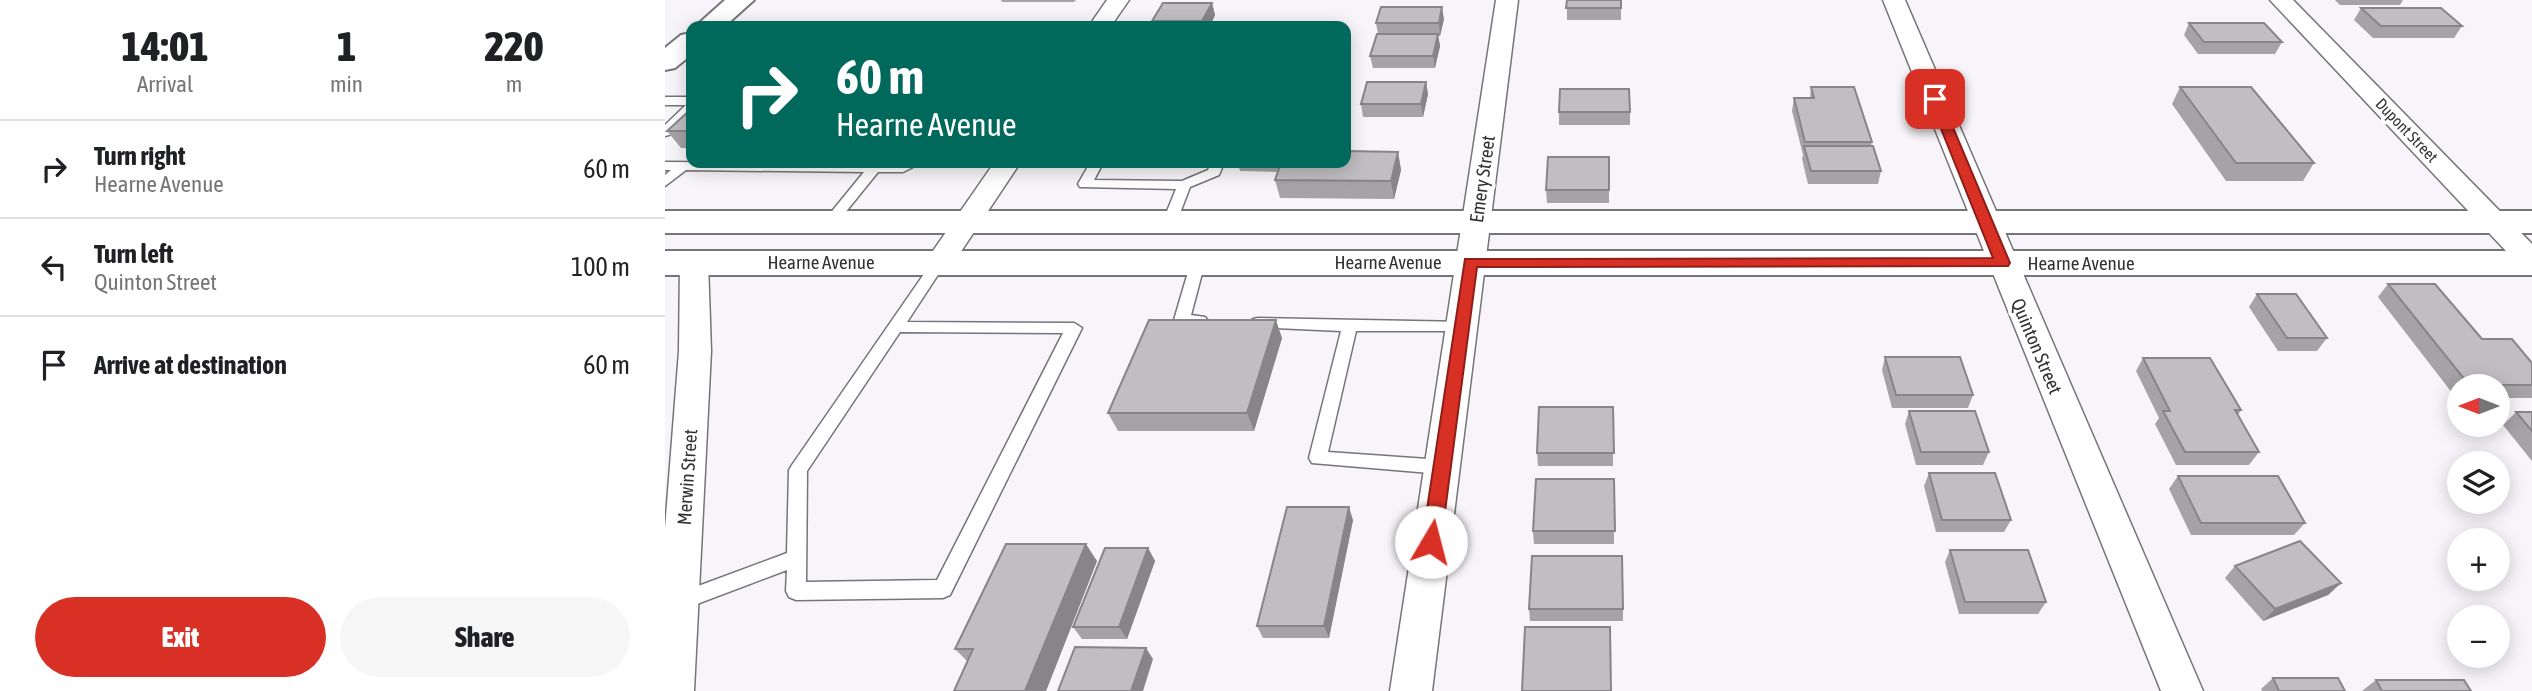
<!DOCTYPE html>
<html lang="en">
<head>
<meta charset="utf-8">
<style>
  body { margin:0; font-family:"Asap Condensed",sans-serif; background:#f6f6f6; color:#202124; height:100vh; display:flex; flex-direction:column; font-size:26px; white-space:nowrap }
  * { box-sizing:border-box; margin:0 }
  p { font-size:23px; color:#757577 }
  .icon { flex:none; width:38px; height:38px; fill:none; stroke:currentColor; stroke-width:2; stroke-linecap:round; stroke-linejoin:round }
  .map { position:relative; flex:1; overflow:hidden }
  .drawer { display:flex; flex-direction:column; background:#fff; width:665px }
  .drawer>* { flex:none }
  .banner { position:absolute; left:21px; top:21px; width:665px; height:147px; border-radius:14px; box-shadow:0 4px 18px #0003; background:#00695c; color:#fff; overflow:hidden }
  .needle { width:46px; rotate:270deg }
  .tools { position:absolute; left:1782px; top:374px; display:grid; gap:14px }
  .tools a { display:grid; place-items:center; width:63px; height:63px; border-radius:50%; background:#fff; box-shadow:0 4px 18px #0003; font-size:35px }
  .pin { position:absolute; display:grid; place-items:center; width:60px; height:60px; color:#fff; margin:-30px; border-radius:14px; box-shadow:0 4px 10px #0006 }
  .me { position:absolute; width:77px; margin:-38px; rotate:8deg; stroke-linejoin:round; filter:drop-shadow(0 0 5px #0008) }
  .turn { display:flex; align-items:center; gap:24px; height:147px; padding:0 35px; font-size:32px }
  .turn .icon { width:91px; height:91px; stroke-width:2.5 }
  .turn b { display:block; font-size:49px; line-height:60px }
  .eta { display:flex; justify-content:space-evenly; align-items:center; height:119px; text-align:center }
  .eta b { font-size:42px; font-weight:800; line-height:49px }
  .primary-button { display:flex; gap:14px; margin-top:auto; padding:14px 35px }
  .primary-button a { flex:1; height:80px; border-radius:42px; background:#d93025; color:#fff; font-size:28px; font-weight:800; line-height:80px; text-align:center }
  .primary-button a+a { background:#f6f6f6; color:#202124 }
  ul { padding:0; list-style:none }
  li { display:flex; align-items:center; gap:21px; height:98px; padding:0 35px; border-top:2px solid #e0e0e0 }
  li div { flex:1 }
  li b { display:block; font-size:26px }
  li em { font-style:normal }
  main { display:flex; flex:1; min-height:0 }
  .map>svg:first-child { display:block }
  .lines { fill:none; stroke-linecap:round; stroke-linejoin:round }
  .lane-casing { stroke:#767478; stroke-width:3 }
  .street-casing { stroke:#767478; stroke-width:3 }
  .secondary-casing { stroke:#767478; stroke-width:4 }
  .primary-casing { stroke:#767478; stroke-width:4 }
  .lane { fill:#fff; fill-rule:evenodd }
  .street { fill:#fff; fill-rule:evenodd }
  .secondary { fill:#fff; fill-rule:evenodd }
  .primary { fill:#fff; fill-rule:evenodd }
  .wall { fill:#a6a3a7 }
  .shaded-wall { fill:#878588 }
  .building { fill:#c1bec2; stroke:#878588; stroke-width:2 }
  .route { fill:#d93025; stroke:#8d1f18; stroke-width:2 }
  .labels { text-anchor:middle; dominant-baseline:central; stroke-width:7; stroke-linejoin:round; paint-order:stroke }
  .far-street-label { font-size:16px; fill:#323133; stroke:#fff }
  .street-label { font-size:19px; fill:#323133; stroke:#fff }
</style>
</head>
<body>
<main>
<section class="drawer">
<div class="eta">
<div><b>14:01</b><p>Arrival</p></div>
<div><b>1</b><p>min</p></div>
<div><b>220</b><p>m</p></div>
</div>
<ul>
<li><svg class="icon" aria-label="right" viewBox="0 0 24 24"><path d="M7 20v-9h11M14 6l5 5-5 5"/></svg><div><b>Turn right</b><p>Hearne Avenue</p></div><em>60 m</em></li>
<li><svg class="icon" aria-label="left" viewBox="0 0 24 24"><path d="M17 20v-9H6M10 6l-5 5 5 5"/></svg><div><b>Turn left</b><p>Quinton Street</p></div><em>100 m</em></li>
<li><svg class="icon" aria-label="arrive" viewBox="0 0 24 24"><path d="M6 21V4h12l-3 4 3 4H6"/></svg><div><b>Arrive at destination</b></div><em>60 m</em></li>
</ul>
<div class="primary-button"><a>Exit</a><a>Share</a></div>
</section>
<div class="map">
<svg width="1867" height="691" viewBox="0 0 1867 691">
  <rect width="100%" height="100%" fill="#f8f5fa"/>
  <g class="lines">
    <g class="lane-casing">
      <path id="lane" d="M0,97H26V114L4,135L0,136V125L21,105H0Z
        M0,162L236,164L256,163L238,172H213L171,224L166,225L159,221L199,172L21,170L0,186V175L6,170H0Z
        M425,163H438L429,180L517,181L543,170L546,163H559L554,175L525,187L512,221L505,225L498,221L511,189L415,187L413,184Z
        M275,256L282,261L242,322L409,323L417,328L285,595L278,598L131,600L124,597L121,591L122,570L16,610L9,607L6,601L9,595L122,553L124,470L127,465L270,258ZM235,332L398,333L272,580L141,582L142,471Z
        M533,257L540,262L526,315L540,317L543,321C536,329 516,328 509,320L526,262Z
        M593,318L801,322L804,326L796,331H691L663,452L777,460L783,462L786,467L783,472L777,474L647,463L644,458L676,331L588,327L585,323L588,319Z"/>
    </g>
    <g class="street-casing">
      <path id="street" d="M442,0H464L446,26H424Z
        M831,0H853L767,691H725Z
        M1218,0H1240L1538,691H1496Z
        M1605,0H1628L1867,244V271L1857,268Z
        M329,163H355L285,268L275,271L265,268L261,261Z
        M29,252L39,255L43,262L46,351L29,691H0V529L14,351L15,262L19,255Z"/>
    </g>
    <g class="secondary-casing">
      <path id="secondary" d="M60,0H89L60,26H31Z
        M26,33V55L10,68L0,70V48L16,35Z"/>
    </g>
    <g class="primary-casing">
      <path id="primary" d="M0,211H1867V233H0Z
        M0,251H1867V275H0Z"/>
    </g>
    <use href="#lane" class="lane"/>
    <use href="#street" class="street"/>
    <use href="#secondary" class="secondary"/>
    <use href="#primary" class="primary"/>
  </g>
  <path class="wall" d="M336,0H411L409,2H337Z
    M902,0H956V20H902Z
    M1670,0H1738L1735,5H1675Z
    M547,3L550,15L545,26H489L487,21Z
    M1696,8L1797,26L1789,38H1708L1689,20Z
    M779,19L775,36H773L775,46L770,68H708L705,56L713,34L711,23Z
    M1524,23L1617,42L1610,54H1533L1519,35Z
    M761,82L763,94L758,117H698L696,104Z
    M1146,87L1207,142L1206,146L1216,171L1213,184H1143L1137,159L1138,155L1127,111L1129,98H1145Z
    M1515,87L1649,163L1638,181H1561L1507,104Z
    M26,109V148H16L2,131Z
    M894,112H965V125H894Z
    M733,152L736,170L729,199L615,198L610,180L613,172L575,171L573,163H681Z
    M944,157V203H882L881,190Z
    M453,163H535L534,164Z
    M1723,284L1817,339L1867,363V398H1832V387H1794V398H1791L1713,297Z
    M1592,294L1662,338L1652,351H1613L1584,307Z
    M617,338L589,431H453L443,413Z
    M1220,357L1308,395L1303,408H1227L1217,370Z
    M1478,358L1576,410L1573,415L1594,452L1584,465H1511L1490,424L1494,418L1471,371Z
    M948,407V466H873L872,453Z
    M1244,411L1324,452L1318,465H1251L1240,424Z
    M1851,412H1867V461L1838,425Z
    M1264,473L1346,520L1339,532H1271L1259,486Z
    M1513,476L1640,523L1629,535H1526L1504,489Z
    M949,479V544H869L868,531Z
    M688,520L664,638H598L592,626Z
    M483,548L490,561L462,639H417L408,627Z
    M1285,550L1381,602L1373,614H1294L1280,562Z
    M432,561L381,691H289L303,662L290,649Z
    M1570,566L1676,583L1663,595L1598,621L1560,578Z
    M864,609H958V621H865Z
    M1608,678L1680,691H1597L1596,689Z
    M1711,680L1806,691H1697Z"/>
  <path class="shaded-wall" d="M547,3L550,15L545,26H539L537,21Z
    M777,7L779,19L775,36L774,23Z
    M773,34L775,46L770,68L768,56Z
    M761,82L763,94L758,117L756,104Z
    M681,129L683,139L681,147Z
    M733,152L736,170L729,199L726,181Z
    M611,320L617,338L589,431L582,413Z
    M684,507L688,520L664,638L659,626Z
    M421,544L432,561L381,691H360Z
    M483,548L490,561L462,639L454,627Z
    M1676,583L1663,595L1598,621L1610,609Z
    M481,648L488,659L478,691H466Z"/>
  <path class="building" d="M902,0H956V8H901Z
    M498,3H547L537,21H487Z
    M716,7H777L774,23H711Z
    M1696,8H1776L1797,26H1716Z
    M1524,23H1599L1617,42H1539Z
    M712,34H773L768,56H705Z
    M702,82H761L756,104H696Z
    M1146,87H1189L1207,142H1140L1129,98H1149Z
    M1515,87H1586L1649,163H1571Z
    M895,89H964L965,112H894Z
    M26,109V131H2Z
    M1139,146H1208L1216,171H1146Z
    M681,151L733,152L726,181L610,180L616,163H681Z
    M883,157H944V190H881Z
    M1723,284H1770L1817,339H1847L1867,363V385H1804Z
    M1592,294H1631L1662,338H1622Z
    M484,320H611L582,413H443Z
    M1220,357H1295L1308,395H1231Z
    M1478,358H1545L1576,410H1570L1594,452H1520L1498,411H1505Z
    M874,407H948L949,453H872Z
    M1244,411H1310L1324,452H1256Z
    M1851,412H1867V431Z
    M1264,473H1330L1346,520H1277Z
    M1513,476H1613L1640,523H1536Z
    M871,479H949L950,531H868Z
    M622,507H684L659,626H592Z
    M1635,541L1676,583L1610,609L1570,566Z
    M341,544H421L360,691H289L308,649H290Z
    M440,548H483L454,627H408Z
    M1285,550H1363L1381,602H1300Z
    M867,556H957L958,609H864Z
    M860,627H945L946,691H857Z
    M410,647L481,648L466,691H393Z
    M1608,678H1673L1680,691H1614Z
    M1711,680H1799L1806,691H1717Z"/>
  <path class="route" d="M1270,95L1276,99L1345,263L1343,266L812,267L776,542L773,548L766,550L759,548L757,542L800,259L1328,258L1264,99Z"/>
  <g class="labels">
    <g class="far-street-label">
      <text transform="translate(1742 130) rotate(46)">Dupont Street</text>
    </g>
    <g class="street-label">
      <text transform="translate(817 179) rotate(-82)">Emery Street</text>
      <text x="156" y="262">Hearne Avenue</text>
      <text x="723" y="262">Hearne Avenue</text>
      <text x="1416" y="263">Hearne Avenue</text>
      <text transform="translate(1372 346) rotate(67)">Quinton Street</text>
      <text transform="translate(22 477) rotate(-86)">Merwin Street</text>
    </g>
  </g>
</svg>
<div class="tools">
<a><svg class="needle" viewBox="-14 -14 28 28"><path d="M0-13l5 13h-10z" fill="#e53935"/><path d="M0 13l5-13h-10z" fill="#757577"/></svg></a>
<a><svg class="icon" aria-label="layers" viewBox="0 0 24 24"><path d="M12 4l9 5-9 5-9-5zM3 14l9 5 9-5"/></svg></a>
<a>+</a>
<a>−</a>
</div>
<div class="pin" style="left:1270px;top:99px;background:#d93025"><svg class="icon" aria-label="arrive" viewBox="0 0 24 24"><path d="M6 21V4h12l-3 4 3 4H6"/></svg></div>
<svg class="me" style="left:766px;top:542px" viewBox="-20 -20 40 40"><circle r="19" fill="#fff"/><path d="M0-13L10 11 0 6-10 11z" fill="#d93025"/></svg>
<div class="banner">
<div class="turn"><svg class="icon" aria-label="right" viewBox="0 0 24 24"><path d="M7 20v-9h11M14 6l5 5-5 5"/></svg><div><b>60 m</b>Hearne Avenue</div></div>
</div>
</div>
</main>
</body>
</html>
